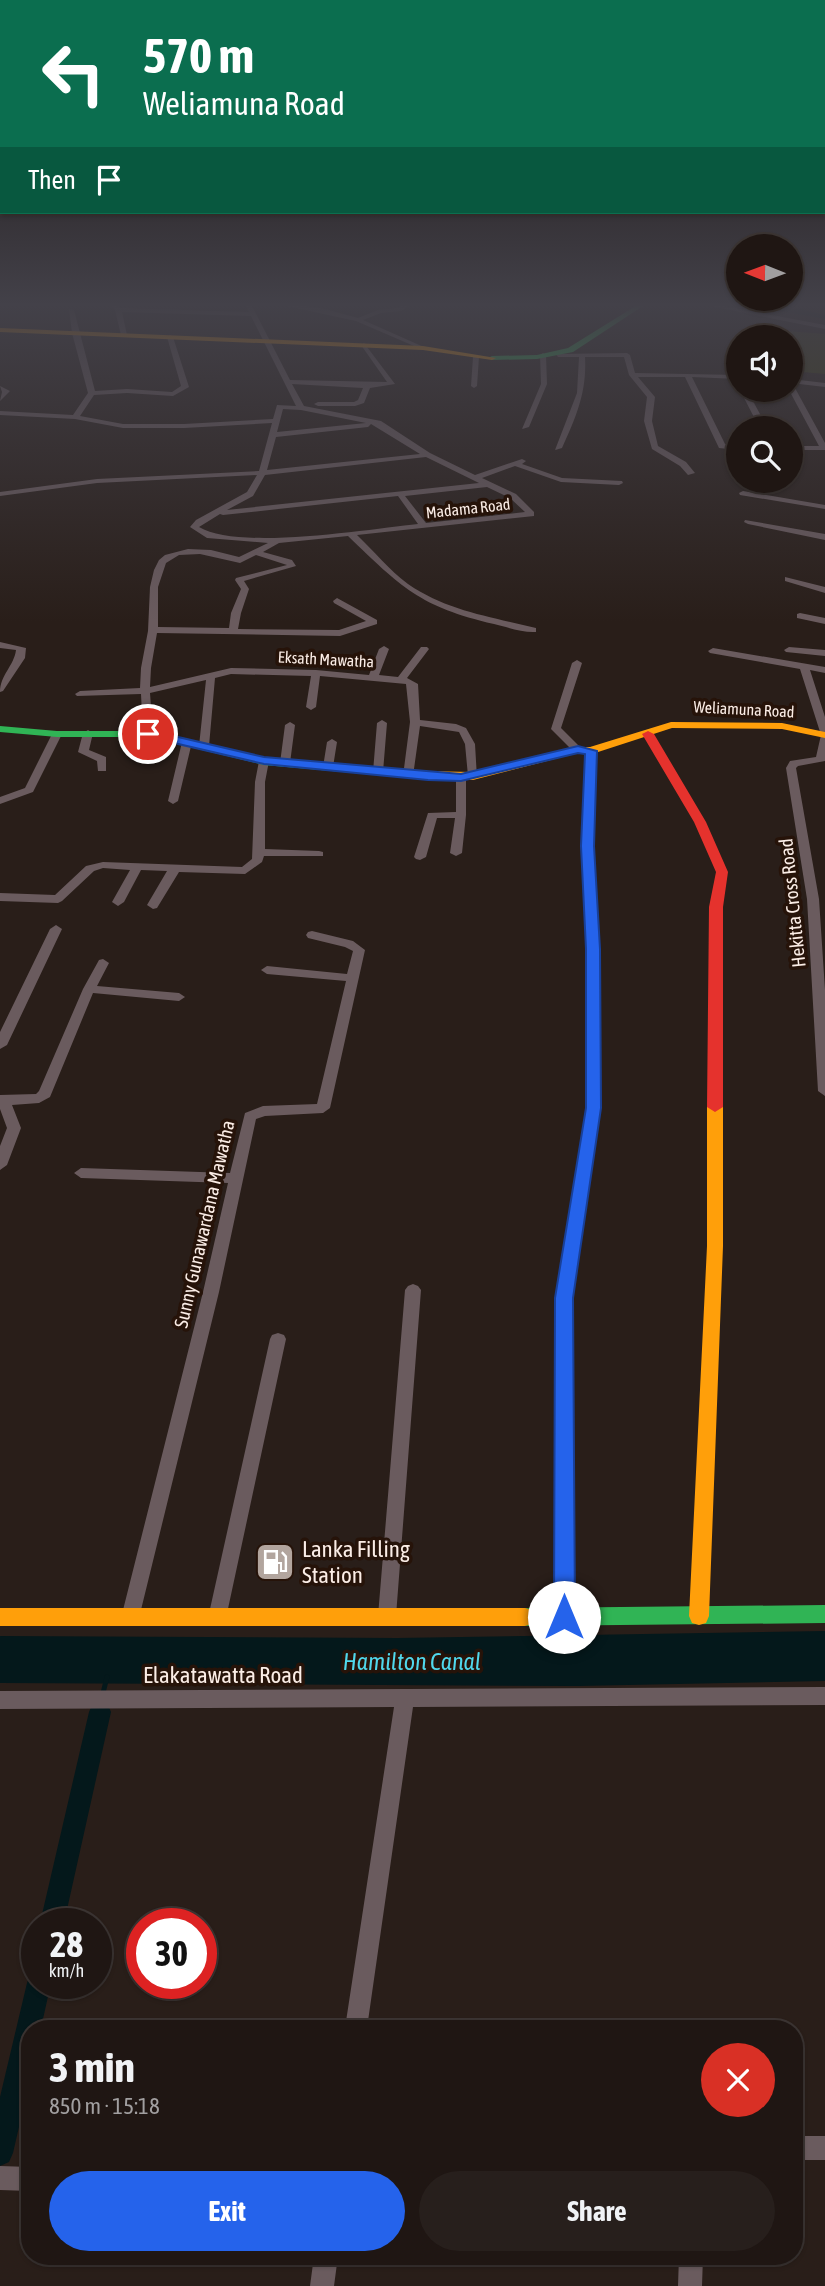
<!DOCTYPE html>
<html lang="en">
<head>
<meta charset="utf-8">
<style>
  body { margin:0; font-family:"Asap Condensed",sans-serif; background:#271f1c; color:#f1f3f6; height:100vh; display:flex; flex-direction:column; font-size:26px; white-space:nowrap }
  * { box-sizing:border-box; margin:0 }
  p { font-size:23px; color:#a19fa0 }
  .icon { flex:none; width:38px; height:38px; fill:none; stroke:currentColor; stroke-width:2; stroke-linecap:round; stroke-linejoin:round }
  .map { position:relative; flex:1; overflow:hidden }
  .side { position:absolute; left:21px; top:2020px; width:782px; height:245px; display:flex; flex-direction:column; background:#1f1613; border-radius:28px; box-shadow:0 2px 5px #0004,0 0 0 2px #3c3533 }
  .side>* { flex:none }
  .banner { position:absolute; left:0px; top:0px; width:826px; height:214px; box-shadow:0 2px 5px #0004,0 0 0 2px #3c3533; background:#0b6e4f; color:#fff; overflow:hidden }
  .needle { width:46px; rotate:271deg }
  .buttons { position:absolute; left:726px; top:234px; display:grid; gap:14px }
  .buttons a { display:grid; place-items:center; width:77px; height:77px; border-radius:50%; background:#1f1613; box-shadow:0 2px 5px #0004,0 0 0 2px #3c3533; font-size:35px }
  .speed { position:absolute; left:21px; top:1908px; display:flex; gap:14px; font-size:35px; font-weight:700; text-align:center }
  .speed>* { display:grid; place-content:center; width:91px; height:91px; border-radius:50%; background:#1f1613; box-shadow:0 2px 5px #0004,0 0 0 2px #3c3533; line-height:1 }
  .speed small { font-size:18px; font-weight:400 }
  .speed .limit { border:10px solid #d22; background:#fff; color:#111 }
  .pin { position:absolute; display:grid; place-items:center; width:60px; height:60px; color:#fff; margin:-30px; border:4px solid #fff; border-radius:50%; box-shadow:0 2px 7px #0007 }
  .me { position:absolute; width:77px; margin:-38px; rotate:0deg; stroke-linejoin:round; filter:drop-shadow(0 0 5px #0008) }
  .turn { display:flex; align-items:center; gap:24px; height:147px; padding:0 28px; font-size:32px }
  .turn .icon { width:91px; height:91px; stroke-width:2.5 }
  .turn b { display:block; font-size:49px; line-height:60px }
  .then { display:flex; align-items:center; height:66px; padding:0 28px; background:#0003; gap:14px; font-size:26px }
  .round { display:grid; place-items:center; flex:none; width:74px; height:74px; border-radius:37px; background:#271f1c }
  .overview { display:flex; align-items:center; justify-content:space-between; height:119px; padding:0 28px }
  h1 { font-size:42px; font-weight:700; line-height:52px }
  .cta { display:flex; gap:14px; margin-top:auto; padding:14px 28px }
  .cta a { flex:1; height:80px; border-radius:42px; background:#2563eb; color:#fff; font-size:28px; font-weight:700; line-height:80px; text-align:center }
  .cta a+a { background:#271f1c; color:#f1f3f6 }
  .map>svg:first-child { display:block }
  .green { fill:#3a3b0f }
  .water { fill:#04181b }
  .lines { fill:none; stroke-linecap:round; stroke-linejoin:round }
  .stream { stroke:#04181b; stroke-width:5 }
  .canal { fill:#04181b; fill-rule:evenodd }
  .street { fill:#6a5b5e; fill-rule:evenodd }
  .fast { fill:#30b455; fill-rule:evenodd }
  .slow { fill:#ff9f0a; fill-rule:evenodd }
  .jam { fill:#e5322d; fill-rule:evenodd }
  .route { fill:#2563eb; stroke:#184099; stroke-width:2 }
  .labels { text-anchor:middle; dominant-baseline:central; stroke-width:7; stroke-linejoin:round; paint-order:stroke }
  .far-street-label { font-size:16px; fill:#fbede6; stroke:#261309 }
  .street-label { font-size:19px; fill:#fbede6; stroke:#261309 }
  .near-poi-label { font-size:23px; fill:#fbede6; stroke:#261309; text-anchor:start }
  .near-street-label { font-size:23px; fill:#fbede6; stroke:#261309 }
  .near-water-label { font-size:24px; font-style:italic; fill:#50d8ec; stroke:#261309 }
</style>
</head>
<body>
<div class="map">
<svg width="825" height="2286" viewBox="0 0 825 2286">
  <rect width="100%" height="100%" fill="#291e19"/>
  <path class="green" d="M787,331L825,334V374L791,371V338H759Z"/>
  <path class="water" d="M825,1631V1681L578,1686L0,1683V1636L397,1638Z"/>
  <g class="lines">
    <path class="stream" d="M103,1693L107,1677"/>
    <path class="canal" d="M730,302L797,308L825,315V319Z
      M100,1702L108,1705L111,1712L64,1923H40L89,1712L92,1705Z
      M37,1972V1983H51L41,2028H30V2079L13,2153L9,2162L0,2166V2097L27,1983L30,1974Z"/>
    <path class="street" d="M0,302H6L0,304Z
      M109,302H115L120,308L249,312L244,302H250L290,380L387,382L361,345L364,343L395,384L370,388L364,403L355,406H318L314,404L318,402H354L358,400L363,388L292,384L304,406L381,421L430,453L475,475L522,459L526,461L522,464L562,478L622,481L623,483L619,485L561,482L515,466L482,478L516,494L534,512V516L357,535C374,551 389,570 408,584C447,611 492,617 536,628V632C523,633 507,627 494,624C420,607 401,587 348,536L279,543L263,552L292,560L296,566L244,581L249,589L241,613L238,629L339,630L366,621L334,603L333,601L337,598L377,620V624L340,636L157,633L151,668L150,687L231,668L316,670L369,675L379,649L384,646L389,649L379,675L398,677L421,647H427L429,649L407,678L418,684L420,720L456,724L466,728L475,744L477,778L473,779L468,776L465,744L459,732L420,726L413,776L412,778H404L403,776L410,722L406,684L320,676L316,707L311,710L306,707L311,676L231,674L215,678L209,746L204,749L199,746L206,680L150,693L153,734L148,737L143,734L141,694L77,696L75,694L80,691L140,688L141,668L148,631L150,587L154,570L159,560L165,555L188,549L211,550L239,557L268,543L207,538L190,527L196,520L247,492L257,475L97,483L0,496V492L97,479L259,471L272,423L184,428H123L75,419L0,415V411L73,415L88,393L72,333L69,309L74,310L95,391L127,389L172,392L181,386L167,337L170,335L173,337L189,387L173,396L127,393L94,395L80,416L123,424H184L273,419L277,405L296,406L251,316L122,312L127,335L124,337L121,335L115,310ZM283,409L301,410L366,423L277,432ZM371,424L420,454L267,470L276,437L368,427ZM426,457L479,483L227,510L253,496L265,475ZM487,487L510,498L525,512L426,523L405,496ZM398,496L418,524C369,529 239,551 199,527L220,514L223,515ZM200,554L240,563L256,555L287,565L236,578L235,580L241,589L231,613L229,628L158,627V587L166,563L179,555Z
      M268,302H281L325,309L358,318L378,310L398,308L409,302H416L401,311L381,313L363,320L426,348L421,349L356,321Z
      M547,302H582L579,304Z
      M690,302H702L825,325V329Z
      M543,353L546,355L547,384L529,427L522,429L541,384L540,355Z
      M627,353L630,355L635,373L738,375V379L692,377L725,444L738,446V450L719,448L685,377H638L655,397L652,421L658,446L686,462L695,473L688,475L680,466L652,449L644,421L647,397L629,375L624,357H585C587,392 576,417 562,448L555,450L577,393L579,357H558L556,354Z
      M476,355L479,357L477,386L474,388L471,386L473,357Z
      M791,379L825,383V387L791,383Z
      M0,386L10,391L0,401L2,392Z
      M791,386L795,388L825,443V450H791V446H819L789,390H791Z
      M740,390H747L768,429H760Z
      M743,491L825,505V509L740,495L739,493Z
      M745,520L825,534V540L748,524L744,522Z
      M785,577L825,587V593L785,581Z
      M800,613L825,618V624L797,618V614Z
      M0,642L26,648L25,658L3,691L0,692C0,675 14,666 16,650L0,648Z
      M789,647L825,650V656L786,652L784,650Z
      M713,648L825,667V673L810,670L825,717V761L798,766L796,768L819,899L825,990V1096L818,1091L807,899L786,768L790,761L816,757L821,735L800,669L710,653L708,651Z
      M577,660L582,663L561,728L583,750L578,753L574,752L551,729L572,663Z
      M382,720L387,723L383,772L378,775L373,772L377,723Z
      M290,722L295,725L290,763L285,766L280,763L285,725Z
      M88,730L93,733L89,750L106,757V771H98L97,761L78,752L83,733Z
      M57,731L62,734L33,792L0,804V797L25,788L52,734Z
      M187,739L192,742L178,801L173,804L168,801L182,742Z
      M332,739L337,742L333,767L328,770L323,767L327,742Z
      M591,748L596,751L593,846L599,949L601,1108L572,1298L573,1617L571,1623L564,1625L557,1623L555,1617L556,1298L587,1108V949L581,846L586,751Z
      M264,758L269,761L265,782V849L319,851L323,852V856H264L262,862L245,874L179,872L157,908L153,909L147,905L167,871L141,870L124,902L118,906L112,902L130,870L103,868L94,871L62,901L58,903L0,901V893L55,895L86,866L103,862L242,867L252,859L255,782L259,761Z
      M461,775L466,778V815L462,853L456,856L450,853L455,818H437L426,857L420,860L416,859L414,857L428,813L456,812V778Z
      M56,925L62,929L7,1045L0,1049V1032L50,929Z
      M312,931L353,941L365,950L330,1108L323,1113L265,1116L256,1119L219,1292L139,1618L137,1624L130,1626L123,1624L121,1618L203,1292L228,1183L81,1178L74,1173L81,1168L230,1173L245,1113L263,1106L317,1104L346,981L267,974L261,970L267,966L347,974L353,951L345,947L308,938L306,935L308,932Z
      M103,959L109,963L97,986L179,993L185,997L179,1001L93,993L50,1097L39,1103L12,1105L21,1128L7,1165L0,1170V1146L7,1128L0,1109V1095L36,1094L39,1091L83,989L99,960Z
      M413,1284L418,1286L421,1290L396,1616L393,1622L387,1624L381,1622L378,1616L405,1290L408,1286Z
      M278,1333L284,1335L286,1339L226,1618L224,1624L217,1626L210,1624L208,1618L270,1339L272,1335Z
      M825,1687V1705L413,1707L367,2028H345L394,1707L0,1709V1691Z
      M794,2136H825V2160H794Z
      M0,2166L30,2167V2191L0,2190Z
      M314,2256H338L334,2286H310Z
      M679,2256H703L702,2286H678Z"/>
    <path class="fast" d="M642,302H649L573,352L537,359L492,360L488,358L492,356L537,355L568,348Z
      M0,726L57,731H148L264,757L421,771L427,775L421,779L264,765L148,737H57L0,732Z
      M825,1605V1623L525,1626L518,1624L515,1617L518,1610L525,1608Z"/>
    <path class="slow" d="M0,328L423,346L496,358L492,360L423,350L0,332Z
      M671,722L782,723L825,732V738L782,729L672,728L595,753H578L473,780L421,779L415,775L421,771L473,772L578,747H590Z
      M715,1102L723,1107V1246L709,1616L706,1623L699,1625L692,1623L689,1616L707,1246V1107Z
      M0,1608H525L532,1610L535,1617L532,1624L525,1626H0Z"/>
    <path class="jam" d="M648,731L654,734L706,822L728,872L723,907V1107L715,1112L707,1107L709,907L716,872L694,822L642,734Z"/>
  </g>
  <linearGradient id="sky" x2="0" y2="1"><stop stop-color="#17100e"/><stop offset="0.49" stop-color="#434149"/><stop offset="1" stop-color="#434149" stop-opacity="0"/></linearGradient>
  <rect width="825" height="622" fill="url(#sky)"/>
  <path class="route" d="M148,730L264,757L461,774L578,746L597,751L594,846L600,949L601,1108L573,1298L575,1617L572,1624L564,1627L557,1624L554,1617L555,1298L586,1108V949L581,846L585,754L578,753L461,781L428,780L264,764L144,736L142,734Z"/>
  <defs>
    <g id="fuel-square" transform="scale(2.0125)"><rect x="-9" y="-9" width="18" height="18" rx="4" fill="#b2a59e" stroke="#261309"/><path d="M-5.5-6h7V0h2V4h1.3V-2.5L3-4.5l.8-.8L6-3V5H2.5V1h-1V6h-7ZM-4.2-4.7v3.2H.2V-4.7Z" fill="#fff"/></g>
  </defs>
  <g fill-rule="evenodd">
    <use href="#fuel-square" x="275" y="1562"/>
  </g>
  <g class="labels">
    <g class="far-street-label">
      <text transform="translate(468 508) rotate(-6)">Madama Road</text>
      <text transform="translate(326 659) rotate(3)">Eksath Mawatha</text>
      <text transform="translate(744 709) rotate(3)">Weliamuna Road</text>
    </g>
    <g class="street-label">
      <text transform="translate(792 903) rotate(-96)">Hekitta Cross Road</text>
      <text transform="translate(204 1224) rotate(-77)">Sunny Gunawardana Mawatha</text>
    </g>
    <g class="near-poi-label">
      <text x="302" y="1549">Lanka Filling<tspan x="302" dy="26">Station</tspan></text>
    </g>
    <g class="near-street-label">
      <text x="223" y="1675">Elakatawatta Road</text>
    </g>
    <g class="near-water-label">
      <text x="412" y="1661">Hamilton Canal</text>
    </g>
  </g>
</svg>
<div class="buttons">
<a><svg class="needle" viewBox="-14 -14 28 28"><path d="M0-13l5 13h-10z" fill="#e53935"/><path d="M0 13l5-13h-10z" fill="#a19fa0"/></svg></a>
<a><svg class="icon" aria-label="sound" viewBox="0 0 24 24"><path d="M4 9h4l5-4v14l-5-4H4zM17 9q2 3 0 6"/></svg></a>
<a><svg class="icon" aria-label="search" viewBox="0 0 24 24"><circle cx="10" cy="10" r="6"/><path d="M15 15l6 6"/></svg></a>
</div>
<div class="speed"><div>28<small>km/h</small></div><div class="limit">30</div></div>
<div class="pin" style="left:148px;top:734px;background:#d93025"><svg class="icon" aria-label="arrive" viewBox="0 0 24 24"><path d="M6 21V4h12l-3 4 3 4H6"/></svg></div>
<svg class="me" style="left:564px;top:1617px" viewBox="-20 -20 40 40"><circle r="19" fill="#fff"/><path d="M0-13L10 11 0 6-10 11z" fill="#2563eb"/></svg>
<div class="banner">
<div class="turn"><svg class="icon" aria-label="left" viewBox="0 0 24 24"><path d="M17 20v-9H6M10 6l-5 5 5 5"/></svg><div><b>570 m</b>Weliamuna Road</div></div>
<div class="then">Then<svg class="icon" aria-label="arrive" viewBox="0 0 24 24"><path d="M6 21V4h12l-3 4 3 4H6"/></svg></div>
</div>
<section class="side">
<div class="overview"><div><h1>3 min</h1><p>850 m · 15:18</p></div><a class="round" style="background:#d93025;color:#fff"><svg class="icon" aria-label="close" viewBox="0 0 24 24"><path d="M6 6l12 12M18 6L6 18"/></svg></a></div>
<div class="cta"><a>Exit</a><a>Share</a></div>
</section>
</div>
</body>
</html>
